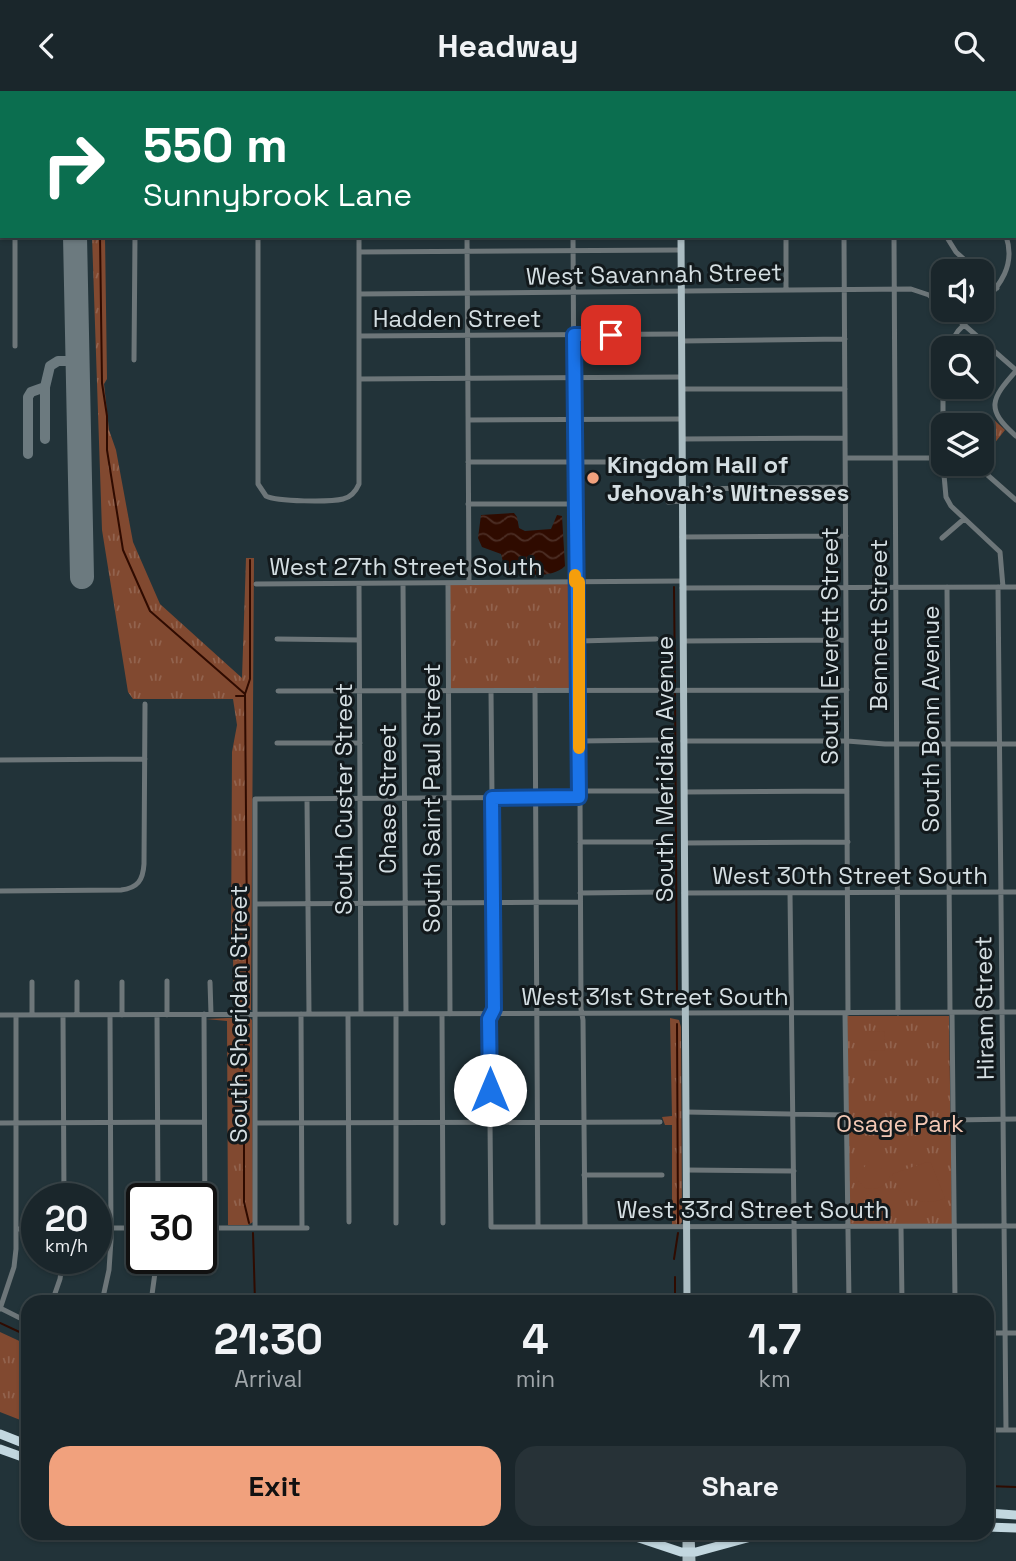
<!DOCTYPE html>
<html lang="en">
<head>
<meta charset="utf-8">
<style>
  body { margin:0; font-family:"Space Grotesk",sans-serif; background:#273237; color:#f1f3f6; height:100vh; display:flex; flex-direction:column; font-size:26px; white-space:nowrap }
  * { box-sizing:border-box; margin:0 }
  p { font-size:23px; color:#9fa5a9 }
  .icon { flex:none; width:38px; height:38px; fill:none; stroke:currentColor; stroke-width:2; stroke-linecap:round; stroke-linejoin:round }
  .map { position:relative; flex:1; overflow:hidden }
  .sheet { position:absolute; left:21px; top:1204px; width:973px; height:245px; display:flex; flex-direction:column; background:#1a262b; border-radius:21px; box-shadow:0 2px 5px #0004,0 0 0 2px #384347 }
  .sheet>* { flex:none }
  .hud { position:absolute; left:0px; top:0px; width:1017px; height:147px; box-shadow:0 2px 5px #0004,0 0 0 2px #384347; background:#0b6e4f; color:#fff; overflow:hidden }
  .buttons { position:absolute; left:931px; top:168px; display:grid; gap:14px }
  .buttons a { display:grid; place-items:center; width:63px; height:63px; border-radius:14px; background:#1a262b; box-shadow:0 2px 5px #0004,0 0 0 2px #384347; font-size:35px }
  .speed { position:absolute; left:21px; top:1092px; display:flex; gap:14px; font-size:35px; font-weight:700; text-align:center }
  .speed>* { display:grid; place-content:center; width:91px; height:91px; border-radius:50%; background:#1a262b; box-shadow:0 2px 5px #0004,0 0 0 2px #384347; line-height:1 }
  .speed small { font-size:18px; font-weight:400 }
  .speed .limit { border:4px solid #111; border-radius:10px; background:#fff; color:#111 }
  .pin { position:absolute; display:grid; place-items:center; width:60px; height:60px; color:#fff; margin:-30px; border-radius:14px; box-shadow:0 4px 10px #0006 }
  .me { position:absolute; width:77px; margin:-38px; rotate:0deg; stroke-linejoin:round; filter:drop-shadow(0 0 5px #0008) }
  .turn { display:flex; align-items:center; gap:24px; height:147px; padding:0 28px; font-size:32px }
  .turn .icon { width:91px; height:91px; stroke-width:2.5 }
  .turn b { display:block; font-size:49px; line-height:60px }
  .eta { display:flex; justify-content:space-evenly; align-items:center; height:119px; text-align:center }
  .eta b { font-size:42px; font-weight:600; line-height:49px }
  .action { display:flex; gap:14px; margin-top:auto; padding:14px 28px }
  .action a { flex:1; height:80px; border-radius:21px; background:#f1a17d; color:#111; font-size:28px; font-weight:600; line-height:80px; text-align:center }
  .action a+a { background:#273237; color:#f1f3f6 }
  header { display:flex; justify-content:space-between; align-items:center; height:91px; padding:0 28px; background:#1a262b; font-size:32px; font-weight:600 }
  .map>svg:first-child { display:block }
  .grass { fill:url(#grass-tufts) }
  .pitch { fill:#814930 }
  .water { fill:url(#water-waves) }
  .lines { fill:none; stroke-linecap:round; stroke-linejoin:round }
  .stream { stroke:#2f0b00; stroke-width:2 }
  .taxiway { stroke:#6c7a7f; stroke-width:10 }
  .runway { stroke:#6c7a7f; stroke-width:24 }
  .minor { stroke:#6d7679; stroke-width:5 }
  .major { stroke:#aabcc2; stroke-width:7 }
  .highway { stroke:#c2d7df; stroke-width:9 }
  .route-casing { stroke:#114b97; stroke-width:18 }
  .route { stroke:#1a73e8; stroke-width:12 }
  .slow { stroke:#f59e0b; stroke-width:12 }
  .poi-dot { fill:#f1a17d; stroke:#12191c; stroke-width:2.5 }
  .labels { text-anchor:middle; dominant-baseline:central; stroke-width:6; stroke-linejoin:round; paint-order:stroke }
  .street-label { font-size:24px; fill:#d4dee2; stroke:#12191c }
  .poi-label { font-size:24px; font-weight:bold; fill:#d4dee2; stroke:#12191c; text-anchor:start }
  .park-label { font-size:24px; fill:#f3c8b5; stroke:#12191c }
</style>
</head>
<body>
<header><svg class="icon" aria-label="back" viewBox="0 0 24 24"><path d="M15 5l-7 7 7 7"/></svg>Headway<svg class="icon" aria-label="search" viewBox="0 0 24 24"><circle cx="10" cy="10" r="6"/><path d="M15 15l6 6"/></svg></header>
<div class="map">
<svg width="1016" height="1470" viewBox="0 0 1016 1470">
  <defs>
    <pattern id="grass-tufts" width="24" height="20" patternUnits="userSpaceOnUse" patternTransform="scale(1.75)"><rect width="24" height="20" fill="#814930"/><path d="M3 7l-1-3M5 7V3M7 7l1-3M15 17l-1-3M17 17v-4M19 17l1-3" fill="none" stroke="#92634e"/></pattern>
    <pattern id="water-waves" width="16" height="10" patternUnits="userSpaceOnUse" patternTransform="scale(1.75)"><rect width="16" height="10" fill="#2f0b00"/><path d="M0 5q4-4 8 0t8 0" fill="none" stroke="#4c2e25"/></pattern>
  </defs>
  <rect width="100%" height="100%" fill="#223339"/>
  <path class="grass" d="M92,145H105L107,288L104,293L109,339L116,359L133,451L160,513L242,587L246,467H254L251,919H234L233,866L231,857L232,661L237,634L233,608H133L128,601L102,439Z
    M993,328L1005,339L982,368L981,334Z
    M579,491V599L448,600V492Z
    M847,925H949L952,1134H849Z
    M249,926L252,929L253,1131L248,1134H228L227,930L206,928Z
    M670,927L679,929L681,936L682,1131L680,1134H672V1034H665L662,1026L672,1025Z
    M0,1241L28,1254V1332L0,1321Z"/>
  <path class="pitch" d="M884,940L885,959L869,960V941Z
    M869,1070H873L890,1085C885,1096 877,1100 865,1097L856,1087Z
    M927,1071L931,1072L945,1107C922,1117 901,1107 892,1083Z"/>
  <path class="water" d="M514,422L517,426L519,437L525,440L551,438L557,424L562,425L565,475C552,488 528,483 510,482L505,479L501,463L482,456L478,447L481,424Z"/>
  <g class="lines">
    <path class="stream" d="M100,145L102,292L107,325V359L123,459L150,520L245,603
      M674,496L675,596
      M675,603L677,911
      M236,605H245
      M244,913L247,898V841L245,603L250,588V469
      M244,932V1111L249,1132
      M677,933L678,1133
      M253,1142L255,1211
      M674,1168L678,1142
      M675,1186V1211
      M0,1232L28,1245
      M987,1395L1016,1396"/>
    <path class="taxiway" d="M45,348V296L50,275L58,270H78
      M28,363V306L31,301L45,296"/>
    <path class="runway" d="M75,145L82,486"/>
    <path class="minor" d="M394,0V2
      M534,0V2
      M791,0V2
      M840,0V2
      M932,0V2
      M980,0V2
      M251,2V0
      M15,145V255
      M258,145V393L266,405C277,411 331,411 343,408C352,406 356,400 359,393V145
      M467,145L469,491
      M573,145L575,491
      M786,145V199
      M844,145L848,922
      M894,145L898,922
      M946,145L956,161L977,180
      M359,161L681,159
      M982,184L997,197
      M359,203L911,198L929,204L943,216
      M982,214C1000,194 1016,174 1006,145
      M947,219L1016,279
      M360,245L681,243
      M681,250L845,248
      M947,257L958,240L978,219
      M943,266V358
      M134,269L135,145
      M1016,280C991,308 985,318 1016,345
      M360,288L681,286
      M682,298H845
      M468,329L682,328
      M682,348L845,347
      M846,367H943
      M468,371H682
      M943,373L946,406L951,415L1000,461L1003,496
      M975,373L1016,409
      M682,398L846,396
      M668,411L682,410
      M468,413H575
      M682,446L846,445
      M942,447L964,428
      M579,491L581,918L583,929L585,1136
      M403,492L406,923
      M448,492L450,923
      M256,493L682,490
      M359,493L361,923
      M947,496L950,921
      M998,496L1006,1339
      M682,497L1016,496
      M277,548L359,549
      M579,550L656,548
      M683,550L846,549
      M535,599L538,1136
      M278,600L847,599
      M491,600L494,918L489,928L491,1136L1016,1135
      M579,650L665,649
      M683,650H847L885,653H1016
      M277,652H360
      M0,669L145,668
      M579,700H665
      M684,701L847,700
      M307,708L309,923
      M580,751H666
      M684,752L848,751
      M0,800L121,799C138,797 143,789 144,773L145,613
      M580,802L666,801
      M684,802L1016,801
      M790,802L795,1211
      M256,813L580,811
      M32,891V924
      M77,891V924
      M122,891V924
      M210,891L211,923
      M952,921L955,1211
      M845,922L849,1211
      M204,923L205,1137
      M301,923L302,1137
      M348,923L349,1131
      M396,923V1132
      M442,923L443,1132
      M0,924L1016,921
      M63,924L64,1108
      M157,924L158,1108
      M167,924V890
      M686,1021L847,1024
      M953,1029L1016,1028
      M0,1032L204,1031
      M255,1032L660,1031
      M686,1079L794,1080
      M584,1084H662
      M901,1136L902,1211
      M96,1137H142
      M204,1137H307
      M255,1137V708L579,706
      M17,1138H37
      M52,1211L60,1188L63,1167
      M102,1211L109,1179L111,1149L110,924
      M151,1211L157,1167
      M0,1217L28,1231
      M0,1218L14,1176L16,1158V924
      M987,1242H1016
      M987,1339H1016"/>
    <path class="major" d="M680,0V2
      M1015,64H1016
      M0,73H2
      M681,145L687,1211
      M686,1442V1470
      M691,1442L692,1470"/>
    <path class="highway" d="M0,1343L28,1354
      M0,1358L28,1368
      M987,1422L1016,1424
      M987,1436L1016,1437
      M624,1442L681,1461H696L765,1442"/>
  </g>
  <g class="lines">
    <g class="route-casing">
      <path id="route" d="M490,999L489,928L494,918L492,707L579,706L574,244H611"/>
    </g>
    <use href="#route" class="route"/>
    <path class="slow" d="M575,484V491H579V657"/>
  </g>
  <circle class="poi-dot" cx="593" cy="387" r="7"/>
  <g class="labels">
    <g class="street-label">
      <text transform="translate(654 183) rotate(-1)">West Savannah Street</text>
      <text x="457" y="227">Hadden Street</text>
      <text x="406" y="475">West 27th Street South</text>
      <text transform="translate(878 534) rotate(-90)">Bennett Street</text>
      <text transform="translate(829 555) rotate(-90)">South Everett Street</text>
      <text transform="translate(930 628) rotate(-90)">South Bonn Avenue</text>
      <text transform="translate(664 678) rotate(-90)">South Meridian Avenue</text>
      <text transform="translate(431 707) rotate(-90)">South Saint Paul Street</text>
      <text transform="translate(343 708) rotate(-90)">South Custer Street</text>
      <text transform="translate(387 708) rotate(-90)">Chase Street</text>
      <text x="850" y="784">West 30th Street South</text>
      <text x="655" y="905">West 31st Street South</text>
      <text transform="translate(984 917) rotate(-91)">Hiram Street</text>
      <text transform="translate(238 923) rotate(-90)">South Sheridan Street</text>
      <text x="753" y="1118">West 33rd Street South</text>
    </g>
    <g class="poi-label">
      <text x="607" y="373">Kingdom Hall of<tspan x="607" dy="28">Jehovah's Witnesses</tspan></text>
    </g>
    <g class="park-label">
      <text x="900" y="1032">Osage Park</text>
    </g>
  </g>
</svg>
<div class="buttons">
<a><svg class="icon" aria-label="sound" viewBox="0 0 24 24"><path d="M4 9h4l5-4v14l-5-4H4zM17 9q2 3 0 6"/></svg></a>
<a><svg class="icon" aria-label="search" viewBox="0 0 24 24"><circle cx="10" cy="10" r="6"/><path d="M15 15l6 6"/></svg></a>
<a><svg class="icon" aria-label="layers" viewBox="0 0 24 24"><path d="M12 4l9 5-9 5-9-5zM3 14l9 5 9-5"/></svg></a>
</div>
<div class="speed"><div>20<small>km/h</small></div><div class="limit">30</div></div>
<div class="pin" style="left:611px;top:244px;background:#d93025"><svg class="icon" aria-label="arrive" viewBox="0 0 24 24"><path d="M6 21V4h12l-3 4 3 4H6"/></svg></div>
<svg class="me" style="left:490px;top:999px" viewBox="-20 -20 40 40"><circle r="19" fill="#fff"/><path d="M0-13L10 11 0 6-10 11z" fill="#1a73e8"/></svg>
<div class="hud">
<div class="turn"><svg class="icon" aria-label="right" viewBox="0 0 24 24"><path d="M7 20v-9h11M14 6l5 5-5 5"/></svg><div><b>550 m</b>Sunnybrook Lane</div></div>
</div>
<section class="sheet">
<div class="eta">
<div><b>21:30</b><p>Arrival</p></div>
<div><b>4</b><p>min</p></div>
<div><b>1.7</b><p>km</p></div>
</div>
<div class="action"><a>Exit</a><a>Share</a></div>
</section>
</div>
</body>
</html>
